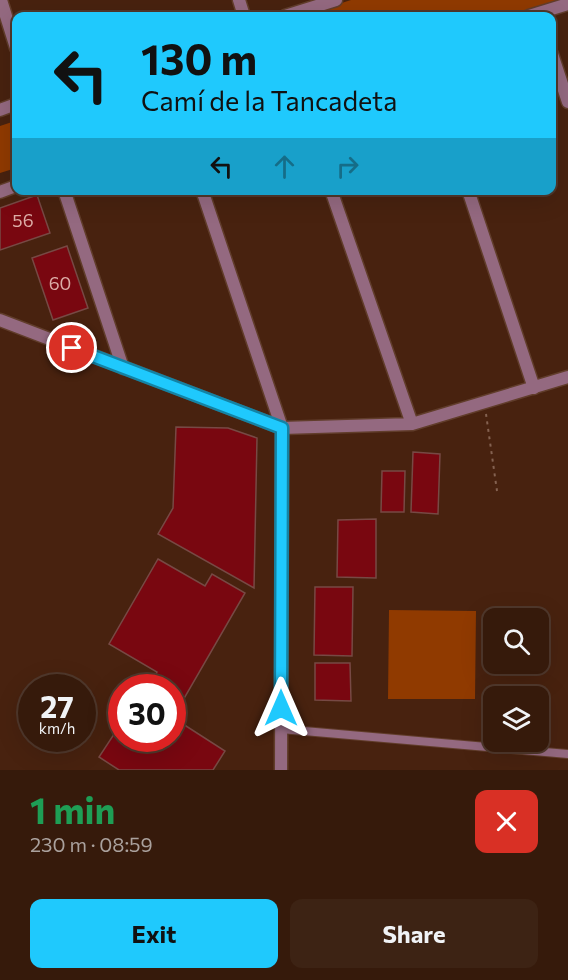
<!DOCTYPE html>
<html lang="en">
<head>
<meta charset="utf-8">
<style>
  body { margin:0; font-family:Commissioner,sans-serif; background:#3d2314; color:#f1f3f6; height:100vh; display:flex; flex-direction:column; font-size:22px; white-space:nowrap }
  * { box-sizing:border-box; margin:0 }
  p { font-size:20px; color:#aaa19d }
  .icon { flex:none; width:33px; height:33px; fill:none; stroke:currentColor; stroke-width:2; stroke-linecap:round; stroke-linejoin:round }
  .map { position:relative; height:770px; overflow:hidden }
  .side { display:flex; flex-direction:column; background:#361a0b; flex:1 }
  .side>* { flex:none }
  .hud { position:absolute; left:12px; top:12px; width:544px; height:183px; border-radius:12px; box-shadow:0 6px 24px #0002,0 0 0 2px #50382c; background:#1fc9fd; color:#111; overflow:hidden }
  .tools { position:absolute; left:483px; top:608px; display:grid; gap:12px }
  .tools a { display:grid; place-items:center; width:66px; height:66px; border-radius:12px; background:#361a0b; box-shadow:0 6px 24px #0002,0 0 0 2px #50382c; font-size:30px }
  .speed { position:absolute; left:18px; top:674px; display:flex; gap:12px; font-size:30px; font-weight:700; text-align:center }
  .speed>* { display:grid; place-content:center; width:78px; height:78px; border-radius:50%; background:#361a0b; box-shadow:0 6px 24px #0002,0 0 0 2px #50382c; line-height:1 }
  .speed small { font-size:15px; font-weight:400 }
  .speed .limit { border:9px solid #d22; background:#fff; color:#111 }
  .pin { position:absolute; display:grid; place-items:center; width:51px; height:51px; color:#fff; margin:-26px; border:3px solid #fff; border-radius:50%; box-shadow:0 2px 6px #0007 }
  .me { position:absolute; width:66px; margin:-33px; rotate:0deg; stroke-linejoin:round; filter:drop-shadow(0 0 4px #0008) }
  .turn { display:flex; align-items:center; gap:21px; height:126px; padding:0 30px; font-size:27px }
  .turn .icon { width:78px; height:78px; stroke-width:2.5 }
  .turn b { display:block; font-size:42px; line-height:51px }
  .lanes { display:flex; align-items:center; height:57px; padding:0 30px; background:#0003; justify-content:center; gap:30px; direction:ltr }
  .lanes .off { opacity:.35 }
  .round { display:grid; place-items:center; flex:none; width:63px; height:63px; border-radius:12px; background:#3d2314 }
  .headline { display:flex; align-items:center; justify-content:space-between; height:102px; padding:0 30px }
  h1 { font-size:36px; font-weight:700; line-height:45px; color:#1e9e55 }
  .button { display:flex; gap:12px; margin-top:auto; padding:12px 30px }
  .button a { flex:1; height:69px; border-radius:12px; background:#1fc9fd; color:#111; font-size:24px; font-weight:700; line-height:69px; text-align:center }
  .button a+a { background:#3d2314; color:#f1f3f6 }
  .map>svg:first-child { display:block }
  .green { fill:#903a00 }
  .building { fill:#790710; stroke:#774944; stroke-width:1.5 }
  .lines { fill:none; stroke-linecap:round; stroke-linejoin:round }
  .service-casing { stroke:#613d2b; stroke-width:10 }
  .minor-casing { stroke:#613d2b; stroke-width:15 }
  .tertiary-casing { stroke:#613d2b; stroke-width:15 }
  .path { stroke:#846251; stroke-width:2; stroke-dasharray:3 4.5; stroke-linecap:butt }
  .service { stroke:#946980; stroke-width:8 }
  .minor { stroke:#946980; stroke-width:12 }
  .tertiary { stroke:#946980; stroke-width:12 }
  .route-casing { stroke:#1483a4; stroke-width:15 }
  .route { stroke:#1fc9fd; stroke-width:10 }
  .labels { text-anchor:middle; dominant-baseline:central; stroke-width:6; stroke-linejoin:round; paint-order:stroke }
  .number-label { font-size:18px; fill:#ddada7 }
</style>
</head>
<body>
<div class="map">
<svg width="568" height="770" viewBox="0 0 568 770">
  <rect width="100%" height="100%" fill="#48220f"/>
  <path class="green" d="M351,0H558L509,16H301Z
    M15,121L16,126V168L0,173V126Z
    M389,610L476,611L475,699H388Z"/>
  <path class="building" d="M37,195L50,233L0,250V208Z
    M67,246L88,308L53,320L32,258Z
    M176,427L228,428L257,438L254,588L158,534L173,508Z
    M413,452L440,454L438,514L411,512Z
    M382,471H405L404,512H381Z
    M376,519V578L337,577L338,520Z
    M158,559L205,586L212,574L245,593L182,702L172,696V687H157L151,684L157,672L109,644Z
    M315,587H353L352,656L314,655Z
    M315,663H350L351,701L315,700Z
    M172,717L225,751L213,770H119L99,757L122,722V738H172Z"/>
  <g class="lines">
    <g class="service-casing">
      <path id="service" d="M281,729L568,754"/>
    </g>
    <g class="minor-casing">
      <path id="minor" d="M1,0L16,48
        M239,0L244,16
        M552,54L568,102
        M64,190L123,368
        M202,190L282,428L281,770
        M331,190L412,424
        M468,190L534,388
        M0,320L282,428L412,424L568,377"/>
    </g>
    <g class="tertiary-casing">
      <path id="tertiary" d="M285,16L336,0
        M529,16L568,4
        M0,110L16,104
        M0,192L16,186"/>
    </g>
    <path class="path" d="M486,414L497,491"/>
    <use href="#service" class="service"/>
    <use href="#minor" class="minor"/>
    <use href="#tertiary" class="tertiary"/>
  </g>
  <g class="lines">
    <g class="route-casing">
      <path id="route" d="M72,348L282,428L281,708"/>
    </g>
    <use href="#route" class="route"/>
  </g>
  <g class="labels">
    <g class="number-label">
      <text x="23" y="220">56</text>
      <text x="60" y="283">60</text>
    </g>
  </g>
</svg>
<div class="tools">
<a><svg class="icon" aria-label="search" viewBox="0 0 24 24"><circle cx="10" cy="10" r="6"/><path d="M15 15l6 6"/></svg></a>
<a><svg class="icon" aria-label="layers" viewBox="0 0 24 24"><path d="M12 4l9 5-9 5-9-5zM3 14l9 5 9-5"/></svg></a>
</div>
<div class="speed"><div>27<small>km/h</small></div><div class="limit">30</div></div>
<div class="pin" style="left:72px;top:348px;background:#d93025"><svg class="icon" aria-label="arrive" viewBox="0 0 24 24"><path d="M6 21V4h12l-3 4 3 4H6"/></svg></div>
<svg class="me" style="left:281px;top:708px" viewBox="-20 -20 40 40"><path d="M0-17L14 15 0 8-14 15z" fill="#1fc9fd" stroke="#fff" stroke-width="4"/></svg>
<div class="hud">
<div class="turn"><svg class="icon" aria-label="left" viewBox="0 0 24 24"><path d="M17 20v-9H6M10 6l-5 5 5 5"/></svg><div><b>130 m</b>Camí de la Tancadeta</div></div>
<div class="lanes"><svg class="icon" aria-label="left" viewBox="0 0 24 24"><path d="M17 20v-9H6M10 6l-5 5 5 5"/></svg><svg class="icon off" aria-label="ahead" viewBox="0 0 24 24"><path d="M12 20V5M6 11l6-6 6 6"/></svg><svg class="icon off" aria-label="right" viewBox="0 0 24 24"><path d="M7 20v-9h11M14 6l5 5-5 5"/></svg></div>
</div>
</div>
<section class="side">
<div class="headline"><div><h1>1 min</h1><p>230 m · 08:59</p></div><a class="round" style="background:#d93025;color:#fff"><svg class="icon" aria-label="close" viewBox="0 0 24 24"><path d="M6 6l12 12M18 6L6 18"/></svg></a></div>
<div class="button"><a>Exit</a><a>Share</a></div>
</section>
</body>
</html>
